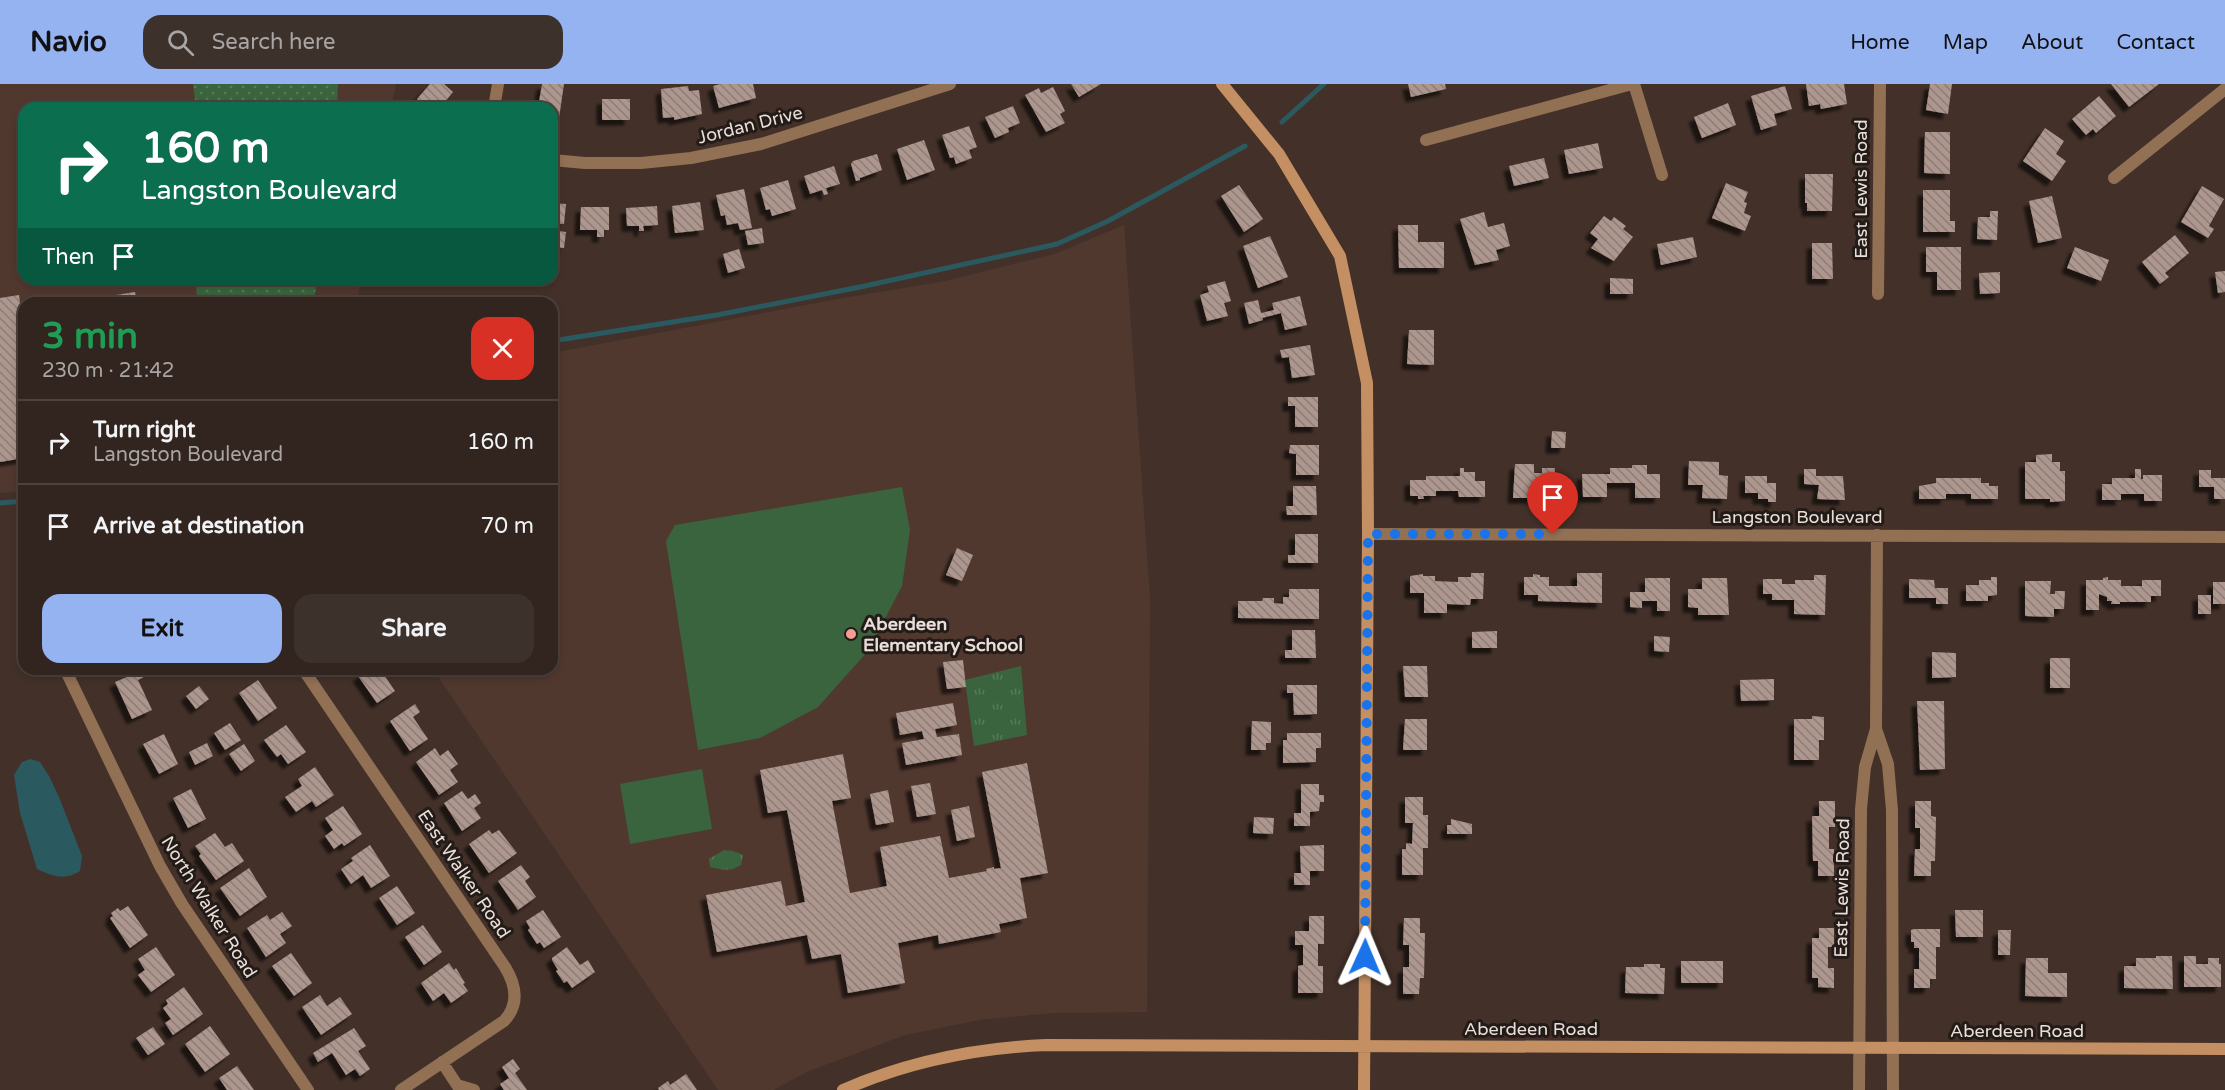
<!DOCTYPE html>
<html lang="en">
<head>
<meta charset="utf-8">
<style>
  body { margin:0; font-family:"Varela Round",sans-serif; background:#3d312c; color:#f1f3f6; height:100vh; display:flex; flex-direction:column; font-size:22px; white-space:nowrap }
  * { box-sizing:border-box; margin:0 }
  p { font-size:20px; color:#a8a5a4 }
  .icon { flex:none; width:33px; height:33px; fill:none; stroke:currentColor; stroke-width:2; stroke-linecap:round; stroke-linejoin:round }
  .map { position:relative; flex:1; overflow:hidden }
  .details { position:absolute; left:18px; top:213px; width:540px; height:378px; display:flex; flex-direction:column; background:#32251f; border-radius:18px; box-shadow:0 3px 9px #0003,0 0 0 2px #4d423d }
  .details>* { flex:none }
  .top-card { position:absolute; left:18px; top:18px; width:540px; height:183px; border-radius:18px; box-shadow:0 3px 9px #0003,0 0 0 2px #4d423d; background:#0b6e4f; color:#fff; overflow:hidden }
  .pin { position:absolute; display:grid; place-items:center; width:51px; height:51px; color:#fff; margin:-62px -26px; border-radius:50% 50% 50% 0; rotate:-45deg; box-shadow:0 0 6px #0007 }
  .pin .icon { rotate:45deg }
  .me { position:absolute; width:66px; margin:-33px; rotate:1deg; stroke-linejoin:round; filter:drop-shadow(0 0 4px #0008) }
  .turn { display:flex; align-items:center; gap:21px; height:126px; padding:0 24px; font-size:27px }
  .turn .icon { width:78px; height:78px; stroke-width:2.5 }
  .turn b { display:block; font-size:42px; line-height:51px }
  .then { display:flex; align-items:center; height:57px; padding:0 24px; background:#0003; gap:12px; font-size:22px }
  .round { display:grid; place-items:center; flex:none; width:63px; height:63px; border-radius:18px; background:#3d312c }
  .overview { display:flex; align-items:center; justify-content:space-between; height:102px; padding:0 24px }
  h1 { font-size:36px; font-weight:700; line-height:45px; color:#1e9e55 }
  .button { display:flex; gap:12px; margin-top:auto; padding:12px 24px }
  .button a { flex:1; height:69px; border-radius:18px; background:#95b2f1; color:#111; font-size:24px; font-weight:700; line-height:69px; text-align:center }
  .button a+a { background:#3d312c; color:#f1f3f6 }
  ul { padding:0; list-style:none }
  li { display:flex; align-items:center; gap:18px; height:84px; padding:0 24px; border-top:2px solid #4d423d }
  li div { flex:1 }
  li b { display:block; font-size:22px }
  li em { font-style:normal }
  header { display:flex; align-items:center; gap:36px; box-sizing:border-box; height:84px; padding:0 30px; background:#95b2f1; color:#111 }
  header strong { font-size:28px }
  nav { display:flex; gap:33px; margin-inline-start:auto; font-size:21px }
  .search { width:420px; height:54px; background:#3d312c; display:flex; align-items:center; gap:15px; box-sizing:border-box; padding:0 21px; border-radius:18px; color:#a8a5a4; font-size:22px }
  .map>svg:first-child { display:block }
  .built { fill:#51382f }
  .grass { fill:url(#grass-dots) }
  .park { fill:url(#park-tufts) }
  .pitch { fill:#3a643d }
  .water { fill:#2b5960 }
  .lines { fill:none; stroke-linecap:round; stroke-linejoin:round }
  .stream { stroke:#2b5960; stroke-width:5 }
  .building { fill:url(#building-back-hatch); filter:url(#shadow) }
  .street { stroke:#917054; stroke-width:12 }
  .secondary { stroke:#c49063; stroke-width:12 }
  .route { stroke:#1a73e8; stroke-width:10; stroke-dasharray:0 18 }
  .poi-dot { fill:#f59c94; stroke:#231b17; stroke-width:2 }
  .labels { text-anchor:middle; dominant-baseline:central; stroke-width:6; stroke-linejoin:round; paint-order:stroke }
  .street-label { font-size:18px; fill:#eaded9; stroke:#231b17 }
  .poi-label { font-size:18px; font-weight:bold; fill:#eaded9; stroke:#231b17; text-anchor:start }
</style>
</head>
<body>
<header>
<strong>Navio</strong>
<div class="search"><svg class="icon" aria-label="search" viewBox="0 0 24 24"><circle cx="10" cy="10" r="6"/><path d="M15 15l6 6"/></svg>Search here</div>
<nav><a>Home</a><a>Map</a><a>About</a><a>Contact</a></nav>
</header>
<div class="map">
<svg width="2225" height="1006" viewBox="0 0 2225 1006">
  <defs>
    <pattern id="grass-dots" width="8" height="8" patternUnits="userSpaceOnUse" patternTransform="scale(1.5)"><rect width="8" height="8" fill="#3a643d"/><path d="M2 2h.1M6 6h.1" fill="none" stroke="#577a58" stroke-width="1.8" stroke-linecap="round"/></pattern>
    <pattern id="park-tufts" width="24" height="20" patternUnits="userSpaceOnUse" patternTransform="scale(1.5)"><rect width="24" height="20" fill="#3a643d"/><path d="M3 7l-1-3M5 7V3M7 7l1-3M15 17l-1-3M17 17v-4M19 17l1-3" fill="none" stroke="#577a58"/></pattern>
    <pattern id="building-back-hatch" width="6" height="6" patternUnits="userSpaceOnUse" patternTransform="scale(1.5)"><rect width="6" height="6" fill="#ac968d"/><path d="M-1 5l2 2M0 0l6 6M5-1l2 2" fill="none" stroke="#8d7d76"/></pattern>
    <filter id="shadow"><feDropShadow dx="-5.5" dy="5.5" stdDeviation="1.5" flood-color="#0009"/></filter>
  </defs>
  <rect width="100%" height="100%" fill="#433129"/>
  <path class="built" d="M0,0H396L391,24H24V195H361L357,219H24V407L0,409Z
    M1124,141L1150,515L1147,928L1052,929L979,936L905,951L809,987L773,1006H718L433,585H552V269L838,215L941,198L1055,170Z"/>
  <path class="grass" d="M193,0H338L337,24H196Z
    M195,195H317L314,217L297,219H198Z"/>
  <path class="park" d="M1021,582L1027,651L974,662L965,596Z
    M724,766L733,767L743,771L741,781L733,785L724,786L710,783L709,775Z"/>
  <path class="pitch" d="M902,403L910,446L902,502L868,567L818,623L760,654L698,666L666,457L675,441Z
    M702,685L712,745L630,760L620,700Z"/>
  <path class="water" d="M30,675L40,678L49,692L59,713L82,772L80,787C65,797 52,792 37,785L20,729L14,691L22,678Z"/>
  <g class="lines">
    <path class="stream" d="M1282,38L1324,0
      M552,257L717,231L860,203L1057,160L1108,137L1245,62
      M0,419L24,417"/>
  </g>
  <path class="building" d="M430,0H444L453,8L440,24H427L417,15Z
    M542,0H564L557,48L552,47V24H538Z
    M720,0H753L756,14L719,24L713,2Z
    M1071,0H1101L1079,13Z
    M1408,0H1445L1446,5L1411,13Z
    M1806,0H1844L1847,20L1821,25L1820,20L1809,22Z
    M1930,0H1952L1948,30L1926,26Z
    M2111,0H2159L2129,23Z
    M688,2L689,7L699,6L702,30L674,36V33L663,34L661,5Z
    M1785,2L1792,25L1774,30L1777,41L1761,46L1751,12Z
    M1053,3L1065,27L1060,30L1065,39L1046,48L1025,11L1039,4L1041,9Z
    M2099,12L2116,32L2096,49L2093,45L2086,51L2072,35Z
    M602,15H630V36H602Z
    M1728,19L1736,41L1702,54L1694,33Z
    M1013,22L1020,39L1008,44L1009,48L995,54L985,33Z
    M969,42L977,63L969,66L972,74L956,80L954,73L950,74L942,51Z
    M2045,44L2064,57L2056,70L2066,77L2052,97L2023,77Z
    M1925,48H1950V90L1924,89Z
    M924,56L935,86L907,96L897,65Z
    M1598,59L1603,84L1569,90L1564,66Z
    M877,70L882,86L860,94V96L856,97L851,80L853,77Z
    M1544,74L1549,94L1514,102L1509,82Z
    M834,82L840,100L826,104L828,110L824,111L822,106L810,110L804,92Z
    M1805,90H1833L1832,127H1807V119H1805Z
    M788,96L796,125L772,132L770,125L766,126L760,104Z
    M1726,99L1748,108L1744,118L1747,119L1744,129L1751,132L1745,147L1712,134Z
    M1239,101L1263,135L1244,148L1221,112Z
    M2202,102L2224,115L2209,142L2214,145L2208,154L2181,138Z
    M744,105L752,144L740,146L738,139L727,141L725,131L721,132L716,111Z
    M1923,106H1950V137H1955V148H1923Z
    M2052,112L2062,154L2038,159L2029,117Z
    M700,118L704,146L675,149L672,122Z
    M552,119L566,120L564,140L552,139Z
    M657,122L658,141L643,142L644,147H639V142H627L626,124Z
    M581,123H609V146H604V153H597V146H580Z
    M1990,127H1998L1997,156L1977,155L1978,133H1990Z
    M1484,128L1488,143L1504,139L1510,162L1496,166L1499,176L1475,181L1460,135Z
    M1604,132L1611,137L1614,133L1626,142L1623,145L1633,153L1614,177L1591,164L1598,155L1590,149Z
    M1398,141H1418V158H1444V184H1399Z
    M762,144L764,159L748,161L745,147Z
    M552,146L566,148L564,164L552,163Z
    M2175,151L2189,169L2165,189L2169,193L2160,200L2142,178Z
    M1270,152L1288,193L1258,204L1243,162Z
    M1693,153L1697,173L1661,181L1657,160Z
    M1812,159H1832L1833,195H1812Z
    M1926,163H1961V206H1937V188H1926Z
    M2075,163L2109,176L2101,197L2067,184Z
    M739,165L745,184L728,189L723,170Z
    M2225,187V208L2218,209L2215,188Z
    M2000,188V209L1980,210L1979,189Z
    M1610,194L1633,195V210H1610Z
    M1225,197L1231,217L1224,219L1228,232L1207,237L1200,211L1209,208L1207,202Z
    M135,208L137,219H72V218Z
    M19,211L21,225H24V374L0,378V214Z
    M1300,212L1307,241L1285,246L1281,229L1262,234L1263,236L1249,240L1244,219L1258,216L1261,229L1274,226L1272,219Z
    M1409,246H1434V281L1407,280Z
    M1310,261L1315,291L1292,294L1289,273L1282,274L1280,266Z
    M1288,313H1318V343H1295V322H1288Z
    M1552,347L1566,348L1565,364H1551Z
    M1290,361H1319V391H1296V370L1289,369Z
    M2052,370V378H2060V387H2065V417L2050,418V415H2025V378H2036V371Z
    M1689,377L1719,378V391L1728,392L1727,415L1702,414L1703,401H1688Z
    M1515,380H1534V389H1542V384H1555L1554,399H1540L1541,414H1513Z
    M1632,381H1647V390H1660V414H1635V399H1607V413H1583L1582,390H1610V384H1632Z
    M1460,384H1464V388H1475V397H1485V413H1459L1458,407H1436V412H1423L1424,415H1418V412H1410V396H1426V392H1460Z
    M1804,385H1816V392H1843L1845,416L1817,415L1819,401L1804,400Z
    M2135,385H2141V395H2143V391H2162V417H2144V410H2121V416H2102V400H2112V394H2135Z
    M2199,386H2211V394H2225V415H2214V403H2199Z
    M1745,392H1767V399H1776V418H1768V415H1758V409H1745Z
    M1936,394H1981V399H1989V402H1998V415H1971V410H1946V415H1919V402L1936,399Z
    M1293,402H1316L1317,431H1287L1286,422H1293Z
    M1295,450H1318V479H1288V471H1295Z
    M957,464L973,471L962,497L946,491Z
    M1471,489H1484L1483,515H1471L1470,521L1447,520V529H1424V509H1410V492L1423,490V492H1435V497L1458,498V493H1471Z
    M1577,489H1602V519L1538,517V511H1524V493H1533V490L1540,491V493H1549V502H1577Z
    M1814,491H1826L1825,531L1794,530V516H1772V510H1763V495H1782V500H1795V496H1814Z
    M1991,493H1997V511L1988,512V517H1966V501H1979V496H1991Z
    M2108,493V496H2121V502H2142V496H2161V512H2151V518H2120V520H2111L2112,517H2107V513L2099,510V526H2086V496H2103V494Z
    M1645,494H1670V527H1657V517H1642V524L1630,523V508H1645Z
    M1702,494H1727L1729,531H1698V524L1688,523V505H1702Z
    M1909,495L1934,496L1935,504H1948V520H1936V514H1909Z
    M2025,497H2051L2050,510H2055V507H2065L2064,525H2054V533L2025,532Z
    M2213,498H2225V520H2213Z
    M1289,505H1319V535L1238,534V517H1262L1263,514H1274V519L1283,520V513H1289Z
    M2198,511H2211V530H2198Z
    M1292,546H1315L1316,574H1285V566H1292Z
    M1497,547V564H1472V548Z
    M1654,552L1670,553L1669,568L1654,567Z
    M1932,568L1956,569V593L1932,594Z
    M2050,574H2070V604H2050Z
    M963,576L966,603L947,605L943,578Z
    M1403,582H1427L1428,613H1405Z
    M369,585H380L395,607L377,619L358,592Z
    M141,587L144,593L138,596L152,626L132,635L115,598Z
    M1774,595V616L1741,617L1740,596Z
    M258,596L277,624L258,637L239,609Z
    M1287,601H1317V630L1294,631L1293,609H1287Z
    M199,602L209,615L196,625L186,612Z
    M1917,617H1944L1945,685L1920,686Z
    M953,619L957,641L935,645L937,653L959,650L962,671L906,681L902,659L924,655L922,647L900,651L896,629Z
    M415,620L420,628L413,633L428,655L410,667L390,637Z
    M1812,632L1824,633V656H1819V676H1794V635H1812Z
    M1405,635H1427V666H1403Z
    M1252,637L1271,638V659H1266V666H1251Z
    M230,639L241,656L225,666L214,649Z
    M286,641L306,668L288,680L281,670L277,673L264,656Z
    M1287,649H1321V664H1316V678L1283,679V656H1287Z
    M164,650L178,680L159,690L143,660Z
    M207,659L213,672L195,681L189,668Z
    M244,660L255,677L241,687L229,670Z
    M435,664L440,672L448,666L458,680L450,686L458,698L439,711L416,678Z
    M843,670L851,714L832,717L850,809L887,802L880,763L940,752L949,794L987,787L986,785L994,783V785L1001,784L982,688L1027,679L1048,789L1020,794L1027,834L999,840L1001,848L939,860L938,851L898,859L905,899L848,909L841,870L812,875L807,851L717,868L706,811L781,797L786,822L805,818L787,726L768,729L760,686Z
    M315,683L334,711L316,723L312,717L296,728L285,713L302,702L298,695Z
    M930,699L936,730L917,733L911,702Z
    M1301,700H1319V711H1324V718H1320L1319,727L1310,728V742H1294V729H1301Z
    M191,705L206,735L188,744L173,714Z
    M888,706L894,738L876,741L870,710Z
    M462,707L468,715L475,710L481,719L474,724L481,734L462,747L444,719Z
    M1405,713H1423V731H1428V764H1423V791H1402V765H1406V759L1412,760L1413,739H1405Z
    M1819,717H1835V743H1829V765H1834V792H1818V777H1813L1812,732H1819Z
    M1915,717H1931V732L1936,733L1935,777H1931V792H1914L1915,765H1920V744H1915Z
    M343,722L362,750L344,762L342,759L334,765L325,752L333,746L325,734Z
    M969,722L975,753L957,757L951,726Z
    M1254,733L1274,734L1273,750L1253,749Z
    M1451,735L1472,740V750H1447V741H1451Z
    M489,746L492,750L499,746L517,769L489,789L469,760Z
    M215,749L225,763L232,759L244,777L216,796L199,772L201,770L195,762Z
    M370,761L390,792L371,804L363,791L351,800L341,785L353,777L351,774Z
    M1324,761V787H1310V801H1294V789H1301L1300,762Z
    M521,781L530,793L525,797L536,813L518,826L498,797Z
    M249,784L267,813L240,832L220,804Z
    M397,802L415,829L397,841L379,814Z
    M128,822L148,851L130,864L110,834L113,832L111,829L118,824L120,827Z
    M543,826L561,853L544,864L540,858L537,860L528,846L530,844L526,837Z
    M1955,826H1983V853H1956Z
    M282,828L292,842L280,850L286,859L266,873L247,844L267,831L270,836Z
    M1309,832H1324V860H1318V882H1323V909H1298V882L1303,881V861H1295V847H1309Z
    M1404,834H1420V849H1425L1424,894H1420L1419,910H1403V883H1409V861H1403Z
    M423,841L442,868L424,881L405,853Z
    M1819,844H1834V863H1828V884H1834V904L1818,903V894H1812V854H1819Z
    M1914,845H1940V863H1936V895H1930V904H1914V885H1919V864H1914V858H1911V846Z
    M1998,846H2011L2010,871H1998Z
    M156,863L175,891L151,908L138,891L145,886L138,875Z
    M567,863L580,881L588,876L595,888L572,904L567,897L564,899L556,887L558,886L552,876V874Z
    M291,869L312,899L294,912L272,882Z
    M2156,872H2172L2173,905L2124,904V882H2136V874H2156Z
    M2184,872H2196V880H2208V874H2219V880H2221V903H2184Z
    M2026,874H2048V889H2067V913L2025,912Z
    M1681,877H1723V899H1681Z
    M449,879L454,886L456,884L465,899L463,900L468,907L451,919L444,909L433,917L421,899Z
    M1644,880H1660V884H1665L1664,910L1625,909L1626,883H1644Z
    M184,903L203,930L173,951L165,939L171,935L163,924L168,920L166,916Z
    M320,911L327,922L340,913L352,930L321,951L302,923Z
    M210,942L230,970L205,988L185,960Z
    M153,943L165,960L148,971L136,954Z
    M354,944L366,962L358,967L370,985L360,992L355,985L346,991L332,969L318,978L313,969Z
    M513,975L520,985L515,989L527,1006H504L500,1000L509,994L502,983Z
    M237,982L254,1006H227L219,994Z
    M686,990L697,1006H659L658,1004L668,997L670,1001Z"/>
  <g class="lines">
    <path class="street" d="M1634,0L1662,91
      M494,24L498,0
      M1426,56L1632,0
      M552,76L585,79H641L691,74L761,60L950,0
      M2114,94L2225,5
      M1878,210L1880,0
      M1368,450L2225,453
      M65,585L160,782L182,820L308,1006
      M303,585L505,883C516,901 520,920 504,937L401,1006
      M1876,645L1888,680L1892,726L1893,1006
      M442,978L457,1001L474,1006
      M1859,1006L1861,725L1865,683L1876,645L1877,451"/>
    <path class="secondary" d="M1222,0L1279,70L1340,172L1367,299L1368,450L1364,1006
      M843,1006C907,978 976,964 1046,961L2225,965"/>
  </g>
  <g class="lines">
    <path class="route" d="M1365,873L1368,450H1553"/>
  </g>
  <circle class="poi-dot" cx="851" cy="550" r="6"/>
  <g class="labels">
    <g class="street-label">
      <text transform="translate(750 41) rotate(-14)">Jordan Drive</text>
      <text transform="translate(1861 105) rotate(-90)">East Lewis Road</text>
      <text x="1797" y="433">Langston Boulevard</text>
      <text transform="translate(464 790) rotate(56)">East Walker Road</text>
      <text transform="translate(1842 804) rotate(-89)">East Lewis Road</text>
      <text transform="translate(209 823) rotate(58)">North Walker Road</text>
      <text x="1531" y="945">Aberdeen Road</text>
      <text x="2017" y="947">Aberdeen Road</text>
    </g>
    <g class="poi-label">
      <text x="863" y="540">Aberdeen<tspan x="863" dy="21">Elementary School</tspan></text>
    </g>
  </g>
</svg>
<div class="pin" style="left:1553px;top:450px;background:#d93025"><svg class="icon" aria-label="arrive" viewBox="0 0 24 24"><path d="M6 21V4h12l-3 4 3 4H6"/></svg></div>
<svg class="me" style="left:1365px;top:873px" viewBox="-20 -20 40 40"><path d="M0-17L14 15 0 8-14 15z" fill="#1a73e8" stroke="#fff" stroke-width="4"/></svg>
<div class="top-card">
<div class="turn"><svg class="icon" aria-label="right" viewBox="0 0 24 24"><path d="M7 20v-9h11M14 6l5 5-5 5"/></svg><div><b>160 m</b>Langston Boulevard</div></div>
<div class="then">Then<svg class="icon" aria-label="arrive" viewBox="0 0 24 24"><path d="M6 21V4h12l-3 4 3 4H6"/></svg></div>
</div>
<section class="details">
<div class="overview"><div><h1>3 min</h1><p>230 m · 21:42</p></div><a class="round" style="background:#d93025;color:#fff"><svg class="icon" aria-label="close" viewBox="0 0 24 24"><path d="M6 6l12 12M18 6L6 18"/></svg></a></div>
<ul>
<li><svg class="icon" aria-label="right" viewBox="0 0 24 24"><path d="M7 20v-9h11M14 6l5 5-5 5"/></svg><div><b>Turn right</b><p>Langston Boulevard</p></div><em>160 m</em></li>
<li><svg class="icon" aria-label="arrive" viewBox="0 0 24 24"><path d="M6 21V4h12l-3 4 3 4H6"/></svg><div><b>Arrive at destination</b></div><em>70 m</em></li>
</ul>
<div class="button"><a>Exit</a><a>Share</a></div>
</section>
</div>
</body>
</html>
